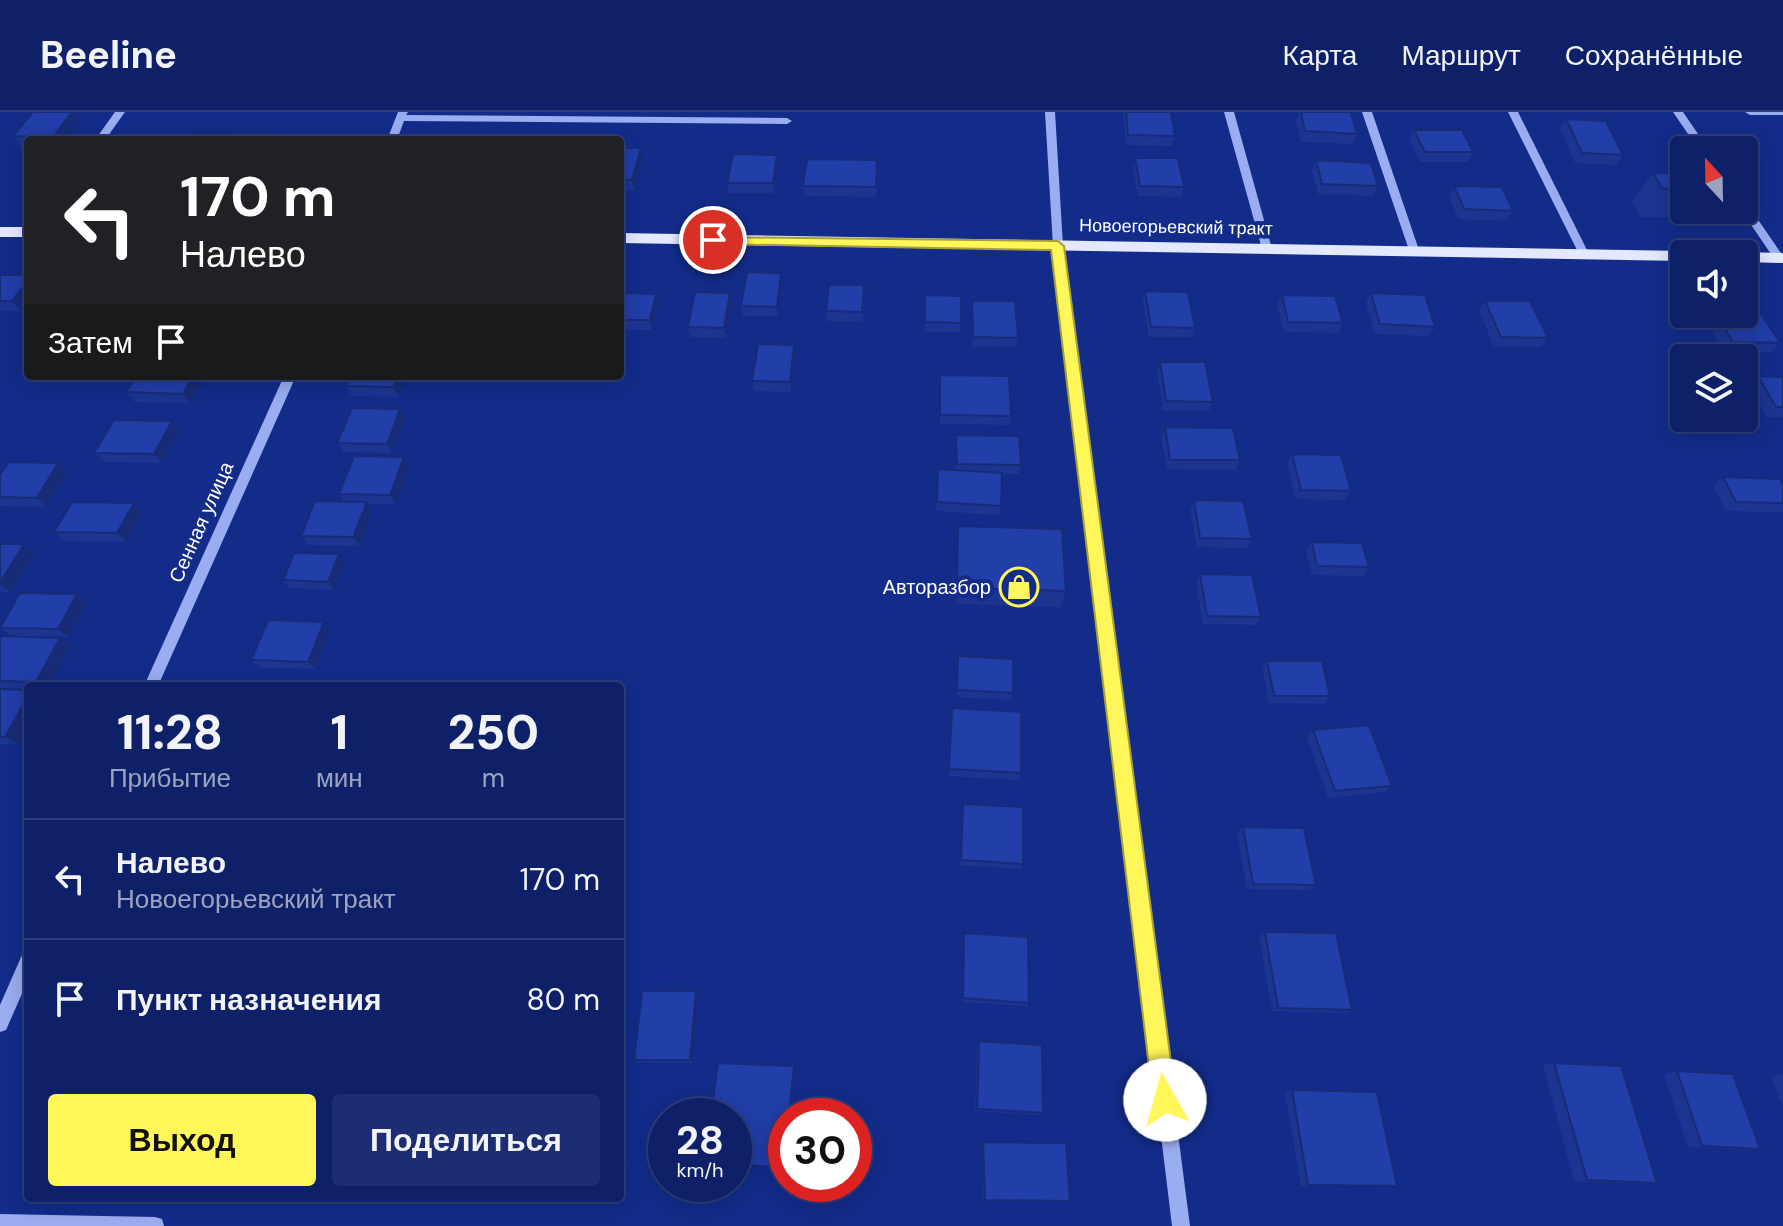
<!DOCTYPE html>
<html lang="ru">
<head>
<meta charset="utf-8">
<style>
  body { margin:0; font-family:"DM Sans",sans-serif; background:#1c2e71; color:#f1f3f6; height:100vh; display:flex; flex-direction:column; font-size:30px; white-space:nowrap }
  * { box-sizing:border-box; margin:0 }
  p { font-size:26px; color:#9ba3c0 }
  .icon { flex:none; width:44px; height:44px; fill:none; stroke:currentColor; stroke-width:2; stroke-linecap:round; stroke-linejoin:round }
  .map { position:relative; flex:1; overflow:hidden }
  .side { position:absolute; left:24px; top:570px; width:600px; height:520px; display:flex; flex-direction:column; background:#0e2168; border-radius:8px; box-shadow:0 4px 20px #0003,0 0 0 2px #2e3e7c }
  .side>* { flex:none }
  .guide { position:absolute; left:24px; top:24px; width:600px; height:244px; border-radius:8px; box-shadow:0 4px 20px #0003,0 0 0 2px #2e3e7c; background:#202124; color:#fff; overflow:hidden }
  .needle { width:52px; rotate:338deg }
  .buttons { position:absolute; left:1670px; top:24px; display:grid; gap:16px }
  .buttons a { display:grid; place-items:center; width:88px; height:88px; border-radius:8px; background:#0e2168; box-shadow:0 4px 20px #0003,0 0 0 2px #2e3e7c; font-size:40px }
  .speed { position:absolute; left:648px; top:986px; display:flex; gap:16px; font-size:40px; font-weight:700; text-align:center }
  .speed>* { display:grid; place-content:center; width:104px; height:104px; border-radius:50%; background:#0e2168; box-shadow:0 4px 20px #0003,0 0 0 2px #2e3e7c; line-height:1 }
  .speed small { font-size:20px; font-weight:400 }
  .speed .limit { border:12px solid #d22; background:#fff; color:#111 }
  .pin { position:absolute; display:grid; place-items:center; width:68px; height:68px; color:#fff; margin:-34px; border:4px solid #fff; border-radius:50%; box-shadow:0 2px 8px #0007 }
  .me { position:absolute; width:88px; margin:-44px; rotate:353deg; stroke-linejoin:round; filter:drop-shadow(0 0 6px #0008) }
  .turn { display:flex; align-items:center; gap:28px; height:168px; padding:0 24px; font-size:36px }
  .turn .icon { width:104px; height:104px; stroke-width:2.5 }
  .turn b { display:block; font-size:56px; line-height:68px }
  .then { display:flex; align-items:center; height:76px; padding:0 24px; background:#0003; gap:16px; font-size:30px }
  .eta { display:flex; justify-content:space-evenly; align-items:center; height:136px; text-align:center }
  .eta b { font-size:48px; font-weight:800; line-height:56px }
  .primary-button { display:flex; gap:16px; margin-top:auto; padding:16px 24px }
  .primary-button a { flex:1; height:92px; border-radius:8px; background:#fff659; color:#111; font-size:32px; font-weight:800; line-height:92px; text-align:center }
  .primary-button a+a { background:#1c2e71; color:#f1f3f6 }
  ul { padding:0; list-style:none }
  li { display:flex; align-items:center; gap:24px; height:120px; padding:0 24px; border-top:2px solid #2e3e7c }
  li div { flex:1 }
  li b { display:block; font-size:30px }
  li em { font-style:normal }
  header { display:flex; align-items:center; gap:48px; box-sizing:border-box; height:112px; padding:0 40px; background:#0e2168; border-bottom:2px solid #2e3e7c }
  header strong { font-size:38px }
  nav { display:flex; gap:44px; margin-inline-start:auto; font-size:28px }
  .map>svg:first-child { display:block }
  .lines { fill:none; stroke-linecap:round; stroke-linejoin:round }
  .minor { fill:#9aadf0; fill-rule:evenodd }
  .major { fill:#e3e8ff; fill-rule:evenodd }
  .wall { fill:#1c3591 }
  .shaded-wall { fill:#172b76 }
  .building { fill:#213ea9; stroke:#172b76; stroke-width:2 }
  .route { fill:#fff659; stroke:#a6a03a; stroke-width:2 }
  .labels { text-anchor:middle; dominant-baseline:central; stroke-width:8; stroke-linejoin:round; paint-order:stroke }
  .far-street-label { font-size:18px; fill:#fff; stroke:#132c8a }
  .street-label { font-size:20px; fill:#fff; stroke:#132c8a }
  .poi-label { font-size:20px; fill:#fff; stroke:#132c8a; text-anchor:end }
</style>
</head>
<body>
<header>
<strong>Beeline</strong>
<nav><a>Карта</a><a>Маршрут</a><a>Сохранённые</a></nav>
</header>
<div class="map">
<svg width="1783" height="1114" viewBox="0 0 1783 1114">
  <rect width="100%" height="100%" fill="#132c8a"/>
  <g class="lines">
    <path class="minor" d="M115,0H125L105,28H95Z
      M398,0H408L406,3L787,6L792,9L787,12L404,9L397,28H387Z
      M1045,0H1055L1063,134L1190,1114H1172L1053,134Z
      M1224,0H1234L1272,137L1271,139L1267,140L1262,137Z
      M1362,0H1372L1420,141L1419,143H1411L1410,141Z
      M1508,0H1518L1589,142L1588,144H1580Z
      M1673,0H1683L1709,38H1699Z
      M1745,0H1783V3H1750Z
      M1744,92L1748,93L1783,144V148H1775L1741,98H1744Z
      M284,264H296L158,574H144Z
      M28,841V868L6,918L0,920V893L22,843Z
      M0,1102L155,1105L162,1107L164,1114H0Z"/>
    <path class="major" d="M0,115H28V125H0Z
      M620,121L1684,139L1690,142H1684V149L620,131Z
      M1744,140L1783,141V151L1744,150V142H1738Z"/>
  </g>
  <path class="wall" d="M33,0H75L81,8L66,28H28V35H21L13,24Z
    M1123,0H1171L1175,24L1172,34L1126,33Z
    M1299,0H1351L1357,22L1353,32L1301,30L1296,8Z
    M1566,7L1623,43L1616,53L1575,51L1560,17Z
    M1414,18L1473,40L1468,50H1420L1409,28Z
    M620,36L643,47L635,78H620Z
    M1135,46L1184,75L1181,85L1138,84L1133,56Z
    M1316,48L1378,74L1373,84L1318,82L1312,59Z
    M779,53L774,81H729L727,71Z
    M878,58L876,85L804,84L803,74Z
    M1653,61H1684V98H1728L1729,100L1721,110H1688L1685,105H1641L1632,90Z
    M1454,74L1513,99L1506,109L1458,107L1449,84Z
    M0,163L21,199H0Z
    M782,171L778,204H743L741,194Z
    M1145,179L1195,216L1192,225H1149L1143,189Z
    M620,181L658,192L652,218H620Z
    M1371,181L1435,215L1429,224L1375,222L1366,191Z
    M864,183L863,210L827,209L826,199Z
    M925,183L961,211L960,220H924Z
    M1282,183L1343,211L1338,221L1284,220L1277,193Z
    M972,189L1018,226L1016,235H972Z
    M1485,189L1548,226L1540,235H1494L1479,198Z
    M732,191L726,226L690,225L688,215Z
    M1703,202H1744L1780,231L1770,240H1724L1702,203Z
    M794,233L795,242L791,280L754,279L752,269Z
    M1160,250L1213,290L1209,299H1163L1157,259Z
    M940,263L1011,304L1010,313L940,312Z
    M136,264H206L191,291L135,290L126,280Z
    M407,264L399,285L352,284L346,274Z
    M1758,264L1783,265V305H1766L1748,274Z
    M400,297L406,306L393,341L344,340L337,331Z
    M172,309L181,318L162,351L104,350L94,341Z
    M1165,315L1240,348L1236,358L1167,357L1161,324Z
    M956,323L1021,353L1019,362H1002L1000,403L936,399L938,357L956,359Z
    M1292,342L1351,379L1345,388L1296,387L1287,351Z
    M404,345L410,355L396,392H368L373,399L360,434L308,433L301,424L344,390L339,382Z
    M58,351L68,360L47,395L0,394V363Z
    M1723,365L1783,372V400L1726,399L1713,374Z
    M1194,388L1252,427L1247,436L1197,435L1190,397Z
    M134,391L143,400L127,430L65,429L54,420Z
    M958,414L1066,479L1061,495L956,492L957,431Z
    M1312,430L1369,455L1363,464L1312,463L1306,439Z
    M0,432H24L35,441L11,480H0Z
    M339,442L346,450L335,478L290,476L283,468Z
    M1200,462L1261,505L1256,513L1203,512L1196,471Z
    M88,491L69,525L12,524L0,516Z
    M324,510L331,518L316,557L260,556L251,548Z
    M0,524L60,526L71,533L50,574H28V577L0,576Z
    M958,544L1013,581L1012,588L956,585Z
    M1267,549L1330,584L1324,592L1269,591L1262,556Z
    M0,577L28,578V614L18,632H0Z
    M951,603L1021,661L1019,668L949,664Z
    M1313,618L1392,674L1385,680L1328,686L1307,625Z
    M963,692L1023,752L1021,757L960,753Z
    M1243,715L1316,773L1309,778L1247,777L1237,721Z
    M1265,820L1352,898L1345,901L1272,899L1259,824Z
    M964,821L1029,891L1027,894L962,890Z
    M696,879L699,883L693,951L638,950L634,948Z
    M979,929L1043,1001L1040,1003L975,999L977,932Z
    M1554,951L1657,1071L1644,1072L1574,1069L1543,953Z
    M1677,959L1760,1037L1745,1038L1688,1035L1664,962Z
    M1783,962V995L1771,964Z
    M1292,978L1397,1074H1301L1285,981Z
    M983,1030L1066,1090L983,1089L982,1031Z"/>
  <path class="shaded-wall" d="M72,0H75L81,8L66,28H55L53,25Z
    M641,36L643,47L635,78L632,68Z
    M777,43L779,53L774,81L773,71Z
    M781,161L782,171L778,204L777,195Z
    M28,167V190L21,199L12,189Z
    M730,181L732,191L726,226L724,216Z
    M656,182L658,192L652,218L650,208Z
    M794,233L795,242L791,280L790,270Z
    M193,264H206L191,291L183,282Z
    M398,264H407L399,285L393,275Z
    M400,297L406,306L393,341L387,332Z
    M172,309L181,318L162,351L154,342Z
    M404,345L410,355L396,392L390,383Z
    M58,351L68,360L47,395L37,386Z
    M367,390L373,399L360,434L353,425Z
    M134,391L143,400L127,430L117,421Z
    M24,432L35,441L11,480L0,472Z
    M339,442L346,450L335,478L328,470Z
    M77,482L88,491L69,525L58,517Z
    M324,510L331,518L316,557L308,550Z
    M60,526L71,533L50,574H42L36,570Z
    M28,584V614L18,632L5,625Z
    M696,879L699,883L693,951L690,948Z
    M794,954L795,957L791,1004H789Z
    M623,970L628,972L620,1028V992Z"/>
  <path class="building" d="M33,0H72L53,25L13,24Z
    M1126,0H1171L1175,24L1128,23Z
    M1301,0H1351L1357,22L1305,19Z
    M1566,7L1606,9L1623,43L1582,41Z
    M1414,18H1462L1473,40H1425Z
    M191,21L275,22L271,28H186Z
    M296,27L335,28H295Z
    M620,36H641L632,68H620Z
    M733,42L777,43L773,71H727Z
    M1135,46H1178L1184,75L1140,74Z
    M807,47L877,48L876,75L803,74Z
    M1316,48L1371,51L1378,74L1322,72Z
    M1653,61H1684V76L1662,77Z
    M1454,74L1502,75L1513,99L1464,97Z
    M1695,98H1728L1729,100H1696Z
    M747,160L781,161L777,195L741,194Z
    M0,163H28V167L12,189H0Z
    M829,173H864L862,200L826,199Z
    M1145,179L1188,180L1195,216L1151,215Z
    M695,180L730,181L724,216L688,215Z
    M620,181L656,182L650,208H620Z
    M1371,181L1425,183L1435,215L1380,212Z
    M925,183L961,184V211L925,210Z
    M1282,183L1335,184L1343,211L1288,210Z
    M972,189H1015L1018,226L973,225Z
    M1485,189H1530L1548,226L1501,225Z
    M1744,194H1756L1780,231L1733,230L1716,202H1744Z
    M758,232L794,233L790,270L752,269Z
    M1160,250H1205L1213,290L1166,289Z
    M940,263L1009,264L1011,304L940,303Z
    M136,264H193L183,282L126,280Z
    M350,264H398L393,275L346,274Z
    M1758,264L1783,265V295H1776Z
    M352,296L400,297L387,332L337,331Z
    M114,308L172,309L154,342L94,341Z
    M1165,315L1233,316L1240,348H1170Z
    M956,323L1019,324L1021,353L957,352Z
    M1292,342L1341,343L1351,379L1301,378Z
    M354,344L404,345L390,383L339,382Z
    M9,350L58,351L37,386L0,385V363Z
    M938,357L1002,361L1001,394L937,390Z
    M1723,365L1780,367L1783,372V391L1736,390Z
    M1194,388L1243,389L1252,427L1200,426Z
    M315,389L367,390L353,425L301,424Z
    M72,390L134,391L117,421L54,420Z
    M958,414L1062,417L1066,479L957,476Z
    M1312,430L1362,431L1369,455L1317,454Z
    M0,432H24L0,471Z
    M294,441L339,442L328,470L283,468Z
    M1200,462L1252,463L1261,505L1207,504Z
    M20,481L77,482L58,517L0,516Z
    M268,508L324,510L308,550L251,548Z
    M0,524L60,526L36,570L0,569Z
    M958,544L1013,547V581L957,578Z
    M1267,549H1322L1330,584H1274Z
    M0,577L28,578V584L5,625H0Z
    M952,596L1021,600V661L949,657Z
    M1369,613L1392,674L1335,679L1313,618Z
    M963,692L1023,695V752L961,748Z
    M1243,715L1304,716L1316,773L1253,772Z
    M1265,820L1336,821L1352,898L1278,896Z
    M964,821L1028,825L1029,891L963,886Z
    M642,879H696L690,948H634Z
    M979,929L1042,933L1043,1001L977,997Z
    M718,951L794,954L789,1004H786L785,1055L734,1053V1004H711Z
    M1554,951L1621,954L1657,1071L1587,1068Z
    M1677,959L1733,962L1760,1037L1702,1034Z
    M620,970H623L620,992Z
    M1292,978L1377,980L1397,1074L1308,1073Z
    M983,1030L1066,1031L1070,1089L985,1088Z"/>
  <path class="route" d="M709,125L1058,129L1064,134L1176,988L1173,996L1165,999L1157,996L1153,988L1051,138L713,132L707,128Z"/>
  <defs>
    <g id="shop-ring" transform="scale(2)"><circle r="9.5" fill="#132c8a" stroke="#fff659" stroke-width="1.5"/><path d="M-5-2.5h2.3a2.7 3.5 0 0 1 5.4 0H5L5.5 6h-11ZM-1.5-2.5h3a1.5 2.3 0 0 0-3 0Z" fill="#fff659"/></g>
  </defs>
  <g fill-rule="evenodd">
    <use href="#shop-ring" x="1019" y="475"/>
  </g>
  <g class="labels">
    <g class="far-street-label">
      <text transform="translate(1176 115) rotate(1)">Новоегорьевский тракт</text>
    </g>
    <g class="street-label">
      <text transform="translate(201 410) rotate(-66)">Сенная улица</text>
    </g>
    <g class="poi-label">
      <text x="991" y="475">Авторазбор</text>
    </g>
  </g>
</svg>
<div class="buttons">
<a><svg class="needle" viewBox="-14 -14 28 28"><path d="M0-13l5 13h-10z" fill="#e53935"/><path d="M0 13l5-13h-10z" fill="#9ba3c0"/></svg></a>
<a><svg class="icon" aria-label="sound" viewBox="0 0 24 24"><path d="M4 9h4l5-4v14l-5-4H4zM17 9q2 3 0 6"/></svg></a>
<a><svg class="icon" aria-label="layers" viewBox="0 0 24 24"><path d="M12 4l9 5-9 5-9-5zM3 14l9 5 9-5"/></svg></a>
</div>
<div class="speed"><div>28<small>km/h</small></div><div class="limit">30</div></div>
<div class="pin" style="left:713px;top:128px;background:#d93025"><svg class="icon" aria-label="arrive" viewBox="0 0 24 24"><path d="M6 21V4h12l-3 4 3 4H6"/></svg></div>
<svg class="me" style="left:1165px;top:988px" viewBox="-20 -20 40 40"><circle r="19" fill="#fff"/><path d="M0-13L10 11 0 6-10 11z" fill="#fff659"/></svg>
<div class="guide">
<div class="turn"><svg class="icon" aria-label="left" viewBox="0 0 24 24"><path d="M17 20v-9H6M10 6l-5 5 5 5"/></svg><div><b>170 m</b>Налево</div></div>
<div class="then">Затем<svg class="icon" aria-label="arrive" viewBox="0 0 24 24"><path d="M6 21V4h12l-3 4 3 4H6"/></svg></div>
</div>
<section class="side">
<div class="eta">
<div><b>11:28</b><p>Прибытие</p></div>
<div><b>1</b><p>мин</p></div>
<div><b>250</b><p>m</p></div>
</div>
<ul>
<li><svg class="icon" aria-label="left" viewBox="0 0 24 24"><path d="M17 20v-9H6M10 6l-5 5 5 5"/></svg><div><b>Налево</b><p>Новоегорьевский тракт</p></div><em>170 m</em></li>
<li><svg class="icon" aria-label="arrive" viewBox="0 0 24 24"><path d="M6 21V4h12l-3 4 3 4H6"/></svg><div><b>Пункт назначения</b></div><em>80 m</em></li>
</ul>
<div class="primary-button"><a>Выход</a><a>Поделиться</a></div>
</section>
</div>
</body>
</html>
